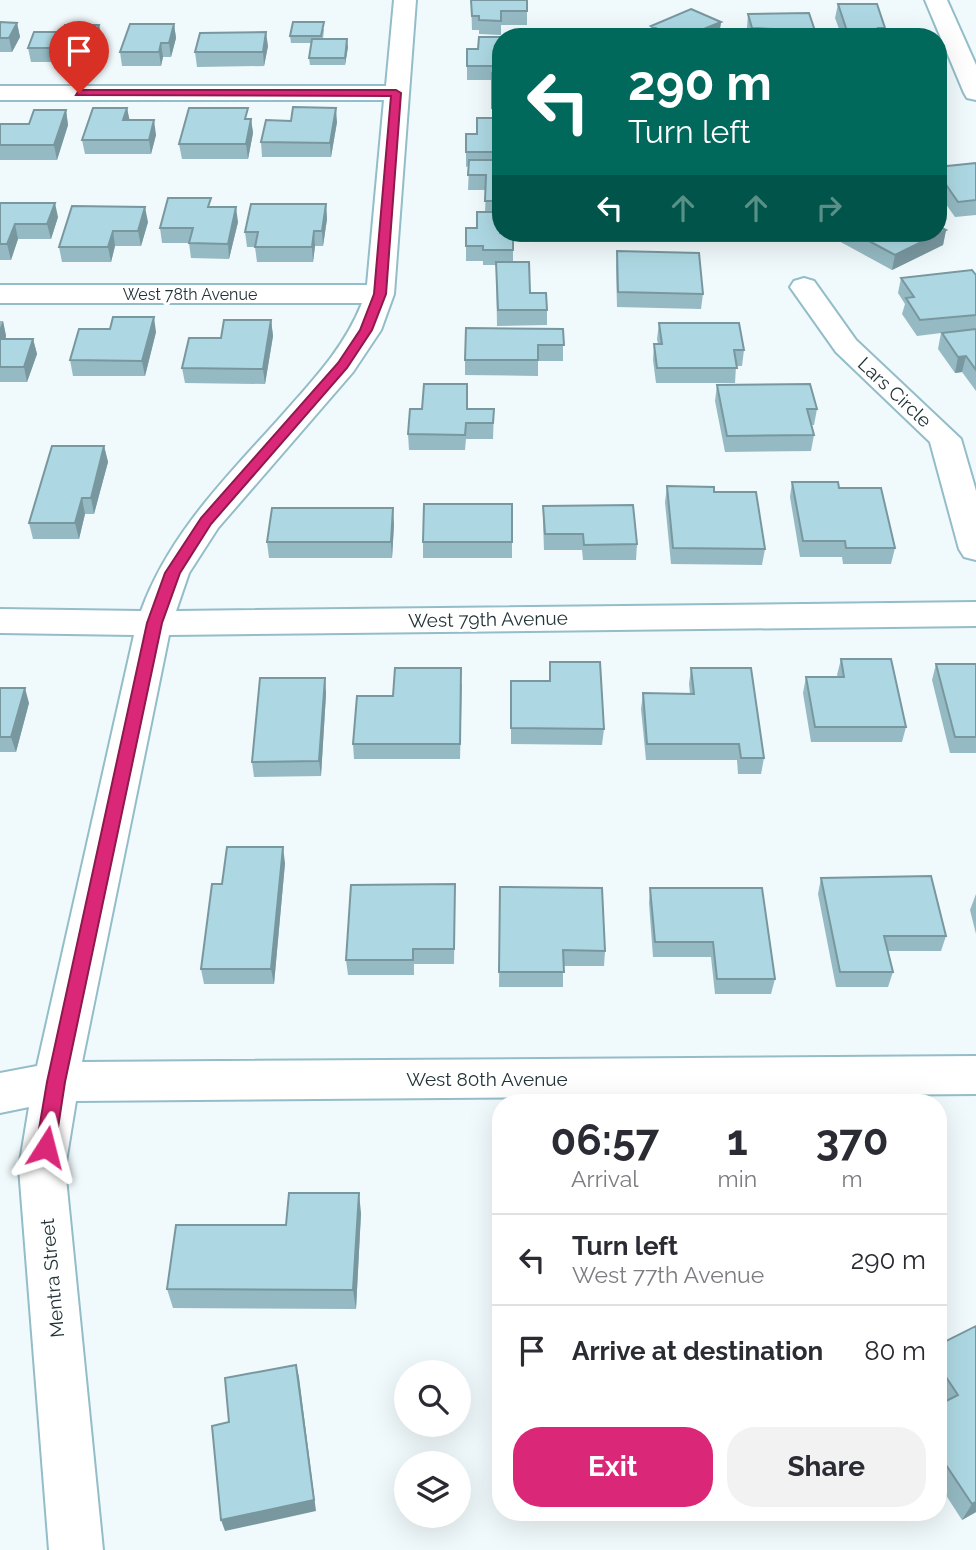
<!DOCTYPE html>
<html lang="en">
<head>
<meta charset="utf-8">
<style>
  body { margin:0; font-family:Raleway,sans-serif; background:#f2f2f3; color:#2b2b33; height:100vh; display:flex; flex-direction:column; font-size:26px; white-space:nowrap }
  * { box-sizing:border-box; margin:0 }
  p { font-size:23px; color:#7c7c81 }
  .icon { flex:none; width:38px; height:38px; fill:none; stroke:currentColor; stroke-width:2; stroke-linecap:round; stroke-linejoin:round }
  .map { position:relative; flex:1; overflow:hidden }
  .sheet { position:absolute; left:492px; top:1094px; width:455px; height:427px; display:flex; flex-direction:column; background:#fff; border-radius:28px; box-shadow:0 7px 28px #0002 }
  .sheet>* { flex:none }
  .hud { position:absolute; left:492px; top:28px; width:455px; height:214px; border-radius:28px; box-shadow:0 7px 28px #0002; background:#00695c; color:#fff; overflow:hidden }
  .controls { position:absolute; left:394px; top:1360px; display:grid; gap:14px }
  .controls a { display:grid; place-items:center; width:77px; height:77px; border-radius:50%; background:#fff; box-shadow:0 7px 28px #0002; font-size:35px }
  .pin { position:absolute; display:grid; place-items:center; width:60px; height:60px; color:#fff; margin:-72px -30px; border-radius:50% 50% 50% 0; rotate:-45deg; box-shadow:0 0 7px #0007 }
  .pin .icon { rotate:45deg }
  .me { position:absolute; width:77px; margin:-38px; rotate:9deg; stroke-linejoin:round; filter:drop-shadow(0 0 5px #0008) }
  .turn { display:flex; align-items:center; gap:24px; height:147px; padding:0 21px; font-size:32px }
  .turn .icon { width:91px; height:91px; stroke-width:2.5 }
  .turn b { display:block; font-size:49px; line-height:60px }
  .lanes { display:flex; align-items:center; height:66px; padding:0 21px; background:#0003; justify-content:center; gap:35px; direction:ltr }
  .lanes .off { opacity:.35 }
  .eta { display:flex; justify-content:space-evenly; align-items:center; height:119px; text-align:center }
  .eta b { font-size:42px; font-weight:700; line-height:49px }
  .action { display:flex; gap:14px; margin-top:auto; padding:14px 21px }
  .action a { flex:1; height:80px; border-radius:28px; background:#db2777; color:#fff; font-size:28px; font-weight:700; line-height:80px; text-align:center }
  .action a+a { background:#f2f2f3; color:#2b2b33 }
  ul { padding:0; list-style:none }
  li { display:flex; align-items:center; gap:21px; height:91px; padding:0 21px; border-top:2px solid #e1e1e2 }
  li div { flex:1 }
  li b { display:block; font-size:26px }
  li em { font-style:normal }
  .map>svg:first-child { display:block }
  .lines { fill:none; stroke-linecap:round; stroke-linejoin:round }
  .minor-casing { stroke:#93bdc8; stroke-width:4 }
  .minor { fill:#fff; fill-rule:evenodd }
  .wall { fill:#95bac3 }
  .shaded-wall { fill:#79979f }
  .building { fill:#add8e3; stroke:#79979f; stroke-width:2 }
  .route { fill:#db2777; stroke:#8e194d; stroke-width:2 }
  .labels { text-anchor:middle; dominant-baseline:central; stroke-width:6; stroke-linejoin:round; paint-order:stroke }
  .far-street-label { font-size:16px; fill:#233438; stroke:#fff }
  .street-label { font-size:19px; fill:#233438; stroke:#fff }
</style>
</head>
<body>
<div class="map">
<svg width="976" height="1550" viewBox="0 0 976 1550">
  <rect width="100%" height="100%" fill="#f0f9fb"/>
  <g class="lines">
    <g class="minor-casing">
      <path id="minor" d="M394,0H416L394,294L381,330L353,372L218,528L189,573L176,611L976,602V626L169,635L82,1062L976,1056V1094L76,1101L65,1168L103,1550H49L19,1168L29,1107L0,1113V1073L37,1066L134,635L0,633V609L141,611C170,531 230,474 285,412C316,377 345,346 362,303H0V285H367L384,100H0V86H386Z
        M925,0H947L976,65V100L967,98L964,93Z
        M804,278L814,281L856,340L961,439L976,491V560L964,557L959,549L930,442L836,352L790,287L794,281Z"/>
    </g>
    <use href="#minor" class="minor"/>
  </g>
  <path class="wall" d="M471,0H527V25H501V35L479,34V30H472Z
    M838,4L885,28L884,37H842L835,18Z
    M748,14L815,31L814,37H749L747,28Z
    M0,22L17,23L20,37L12,52H0Z
    M721,22L719,34L723,37H650L651,26Z
    M174,24L176,38L171,57H163L161,66H122L120,52Z
    M324,29L323,39L348,47L345,65H310L309,58L312,43H291L290,36Z
    M500,37V233H513V262L530,293L547,310V325L497,326L496,265H483V261H466V228H477L485,212L486,190H468L469,166L466,167V134H477L492,118V80H467V49H478Z
    M102,39L93,66H59L58,62H31L28,48Z
    M268,46L264,66L197,67L195,52Z
    M127,108L129,120L156,135L151,154H85L82,140Z
    M66,110L68,125L57,160H0V124H29Z
    M249,119H251L253,133L248,159H182L179,144Z
    M291,121L337,122L331,157H262L261,142Z
    M976,163V215L955,217L938,193V167Z
    M0,203L58,217L51,239H18L11,260H0Z
    M326,204L327,219L323,246H315L313,262H257L255,247H247L245,232Z
    M212,207L238,222L229,259L191,258L189,243H162L160,228Z
    M148,222L141,246H115L111,262H62L59,247Z
    M946,230L943,245L892,270L837,240L838,233H938Z
    M617,251L703,294L701,309L617,307L616,266Z
    M976,275V391L962,372L955,373L938,349L941,333L917,336L902,314L905,304L898,293L901,278Z
    M271,320L273,336L265,384L185,383L182,368Z
    M0,321H3L6,336V339H33L37,354L27,382H0Z
    M659,323L744,350L742,366H736L735,383H656L653,360L654,344H658L657,339Z
    M563,329V361H538V376L465,375V360Z
    M156,332L145,376H73L70,360Z
    M717,385L817,409L814,425H811L814,435L811,451L725,452L715,401Z
    M467,409H494L493,439H466L465,450H409L408,434Z
    M104,446L108,462L94,514H85L79,539H33L29,523Z
    M792,482L839,488L895,548L891,564H843L842,557H800L790,497Z
    M667,486L714,492L765,549L762,565L671,564L665,502Z
    M512,504V558H423V542Z
    M543,506L637,544L636,560H583L582,550H544L543,522Z
    M394,524L392,558H269L267,542Z
    M841,659L906,727L902,742H811L803,693L806,677H838L837,675Z
    M550,662L604,729L602,745L511,744V681H549Z
    M936,664H976V753H950L932,680Z
    M691,668L764,758L761,774H738L737,760H646L641,709L643,693L690,694L689,684Z
    M325,678L326,694L321,776L254,777L252,762Z
    M462,684L460,759H354L353,744Z
    M0,688L29,703L16,752H0Z
    M285,863L274,984H204L201,969L222,884Z
    M821,878L946,936L941,951H888L893,972L888,987H836L818,894Z
    M500,887L605,951L604,966H563V987H499Z
    M650,888L775,979L771,994H715L711,957H653L649,903Z
    M976,894V934L970,910Z
    M455,900L454,964H414V975H348L346,960Z
    M361,1213L356,1309L173,1308L167,1289L286,1225Z
    M976,1326V1512L962,1520L938,1483V1405L943,1403L938,1396V1345Z"/>
  <path class="shaded-wall" d="M721,22L719,36L706,28Z
    M17,23L20,37L12,52L9,38Z
    M174,24L176,38L171,57L169,43Z
    M99,25L102,39L93,66L90,51Z
    M266,32L268,46L264,66L263,52Z
    M347,39L348,47L345,65V58Z
    M161,43L163,57L161,66L159,52Z
    M127,108L130,122L123,120Z
    M336,108L337,122L331,157L330,143Z
    M66,110L68,125L57,160L54,145Z
    M251,119L253,133L248,159L246,144Z
    M154,120L156,135L151,154L149,140Z
    M55,203L58,217L51,239L47,224Z
    M326,204L327,219L323,246L322,231Z
    M145,207L148,222L141,246L138,231Z
    M236,207L238,222L229,259L228,244Z
    M15,224L18,239L11,260L7,244Z
    M946,230L943,245L892,270L895,255Z
    M113,231L115,246L111,262L108,247Z
    M314,231L315,246L313,262L312,247Z
    M154,317L156,332L145,376L142,361Z
    M271,320L273,336L265,384L263,369Z
    M3,321L6,336L0,354V328Z
    M33,339L37,354L27,382L24,367Z
    M966,356L962,372L955,373L958,357Z
    M104,446L108,462L94,514L91,498Z
    M82,498L85,514L79,539L75,523Z
    M393,508L394,524L392,558L391,542Z
    M325,678L326,694L321,776L319,761Z
    M25,688L29,703L16,752L11,737Z
    M283,847L285,863L274,984L271,969Z
    M359,1193L361,1213L356,1309L353,1290Z
    M296,1365L299,1377L316,1511L225,1531L221,1520Z
    M976,1502V1512L962,1520L972,1504Z"/>
  <path class="building" d="M471,0H527V11H501V21L479,20V16H472Z
    M838,4H877L885,28H878L881,37H849Z
    M691,9L721,22L706,28L724,36L675,37L651,26Z
    M809,13L815,31L752,28L748,14Z
    M0,22L17,23L9,38H0Z
    M293,22H324L321,36H290Z
    M130,24H174L169,43H161L159,52H120Z
    M65,25H99L90,51H56L58,48H28L34,32H63Z
    M266,32L263,52H195L200,33Z
    M479,37H509H500V66H467V49H478Z
    M312,39H347L345,58H309Z
    M492,73H500V109L492,108Z
    M293,107L336,108L330,143L261,142L266,120L291,121Z
    M93,108H127L123,120H154L149,140H82Z
    M189,108H248L245,119H251L246,144H179Z
    M34,110H66L54,145H0V124H29Z
    M477,118H500V152H466V134H477Z
    M469,160H500V201H485L486,175H468Z
    M976,163V200L958,202L938,173V167Z
    M168,198H211L208,207H236L228,244L189,243L193,228H160Z
    M0,203H55L47,224H15L7,244H0Z
    M251,204H326L322,231H314L312,247H255L258,232H245Z
    M72,206L145,207L138,231H113L108,247H59Z
    M477,212H500V233H513V250H483V246H466V228H477Z
    M938,226L946,230L895,255L854,233H938Z
    M617,251L699,253L703,294L618,292Z
    M496,262H529L530,293H546L547,310H498Z
    M972,270L976,275V315L920,320L906,298L914,297L901,278Z
    M113,317H154L142,361L70,360L79,329H110Z
    M224,320H271L263,369L182,368L189,338H221Z
    M659,323H739L744,350H734L737,368H657L654,344H662Z
    M466,328L563,329L564,345H538V360H465Z
    M976,329V370L966,356L958,357L942,333Z
    M0,339H33L24,367H0Z
    M424,384H467V409H494L493,423H466L465,435L408,434L410,409H422Z
    M810,384L817,409H807L814,435L727,436L717,385Z
    M52,446H104L91,498H82L75,523H29Z
    M792,482H838L839,488H881L895,548H846L845,541H803Z
    M667,486L714,487V492H756L765,549L673,548Z
    M424,504H512V542H423Z
    M633,505L637,544L584,545L583,534H545L543,506Z
    M272,508H393L391,542H267Z
    M841,659H891L906,727H815L806,677H844Z
    M550,662H600L604,729L511,728V681H550Z
    M936,664H976V737H955Z
    M395,668H461L460,744H353L357,696H393Z
    M691,668H751L764,758H741L739,744H647L643,693L694,694Z
    M260,678H325L319,761L252,762Z
    M0,688H25L11,737H0Z
    M227,847H283L271,969H201L212,884H222Z
    M931,876L946,936H884L893,972H840L821,878Z
    M455,884L454,949H413V960H346L351,885Z
    M500,887L602,888L605,951L563,950L564,972H499Z
    M650,888H762L775,979H717L713,942H655Z
    M289,1193H359L353,1290L167,1289L176,1225H286Z
    M976,1326V1502L972,1504L938,1453V1405L958,1395L938,1365V1345Z
    M296,1365L314,1500L221,1520L212,1426L229,1422L225,1378Z"/>
  <path class="route" d="M79,90H396L401,93L386,294L372,330L347,368L211,524L180,573L162,623L65,1082L55,1147L53,1153L46,1155L39,1153L36,1147L47,1082L147,623L165,573L201,518L338,363L360,330L374,294L391,96L76,95Z"/>
  <g class="labels">
    <g class="far-street-label">
      <text x="190" y="294">West 78th Avenue</text>
    </g>
    <g class="street-label">
      <text transform="translate(895 392) rotate(43)">Lars Circle</text>
      <text transform="translate(488 619) rotate(-1)">West 79th Avenue</text>
      <text x="487" y="1079">West 80th Avenue</text>
      <text transform="translate(52 1278) rotate(-95)">Mentra Street</text>
    </g>
  </g>
</svg>
<div class="controls">
<a><svg class="icon" aria-label="search" viewBox="0 0 24 24"><circle cx="10" cy="10" r="6"/><path d="M15 15l6 6"/></svg></a>
<a><svg class="icon" aria-label="layers" viewBox="0 0 24 24"><path d="M12 4l9 5-9 5-9-5zM3 14l9 5 9-5"/></svg></a>
</div>
<div class="pin" style="left:79px;top:93px;background:#d93025"><svg class="icon" aria-label="arrive" viewBox="0 0 24 24"><path d="M6 21V4h12l-3 4 3 4H6"/></svg></div>
<svg class="me" style="left:46px;top:1147px" viewBox="-20 -20 40 40"><path d="M0-17L14 15 0 8-14 15z" fill="#db2777" stroke="#fff" stroke-width="4"/></svg>
<div class="hud">
<div class="turn"><svg class="icon" aria-label="left" viewBox="0 0 24 24"><path d="M17 20v-9H6M10 6l-5 5 5 5"/></svg><div><b>290 m</b>Turn left</div></div>
<div class="lanes"><svg class="icon" aria-label="left" viewBox="0 0 24 24"><path d="M17 20v-9H6M10 6l-5 5 5 5"/></svg><svg class="icon off" aria-label="ahead" viewBox="0 0 24 24"><path d="M12 20V5M6 11l6-6 6 6"/></svg><svg class="icon off" aria-label="ahead" viewBox="0 0 24 24"><path d="M12 20V5M6 11l6-6 6 6"/></svg><svg class="icon off" aria-label="right" viewBox="0 0 24 24"><path d="M7 20v-9h11M14 6l5 5-5 5"/></svg></div>
</div>
<section class="sheet">
<div class="eta">
<div><b>06:57</b><p>Arrival</p></div>
<div><b>1</b><p>min</p></div>
<div><b>370</b><p>m</p></div>
</div>
<ul>
<li><svg class="icon" aria-label="left" viewBox="0 0 24 24"><path d="M17 20v-9H6M10 6l-5 5 5 5"/></svg><div><b>Turn left</b><p>West 77th Avenue</p></div><em>290 m</em></li>
<li><svg class="icon" aria-label="arrive" viewBox="0 0 24 24"><path d="M6 21V4h12l-3 4 3 4H6"/></svg><div><b>Arrive at destination</b></div><em>80 m</em></li>
</ul>
<div class="action"><a>Exit</a><a>Share</a></div>
</section>
</div>
</body>
</html>
